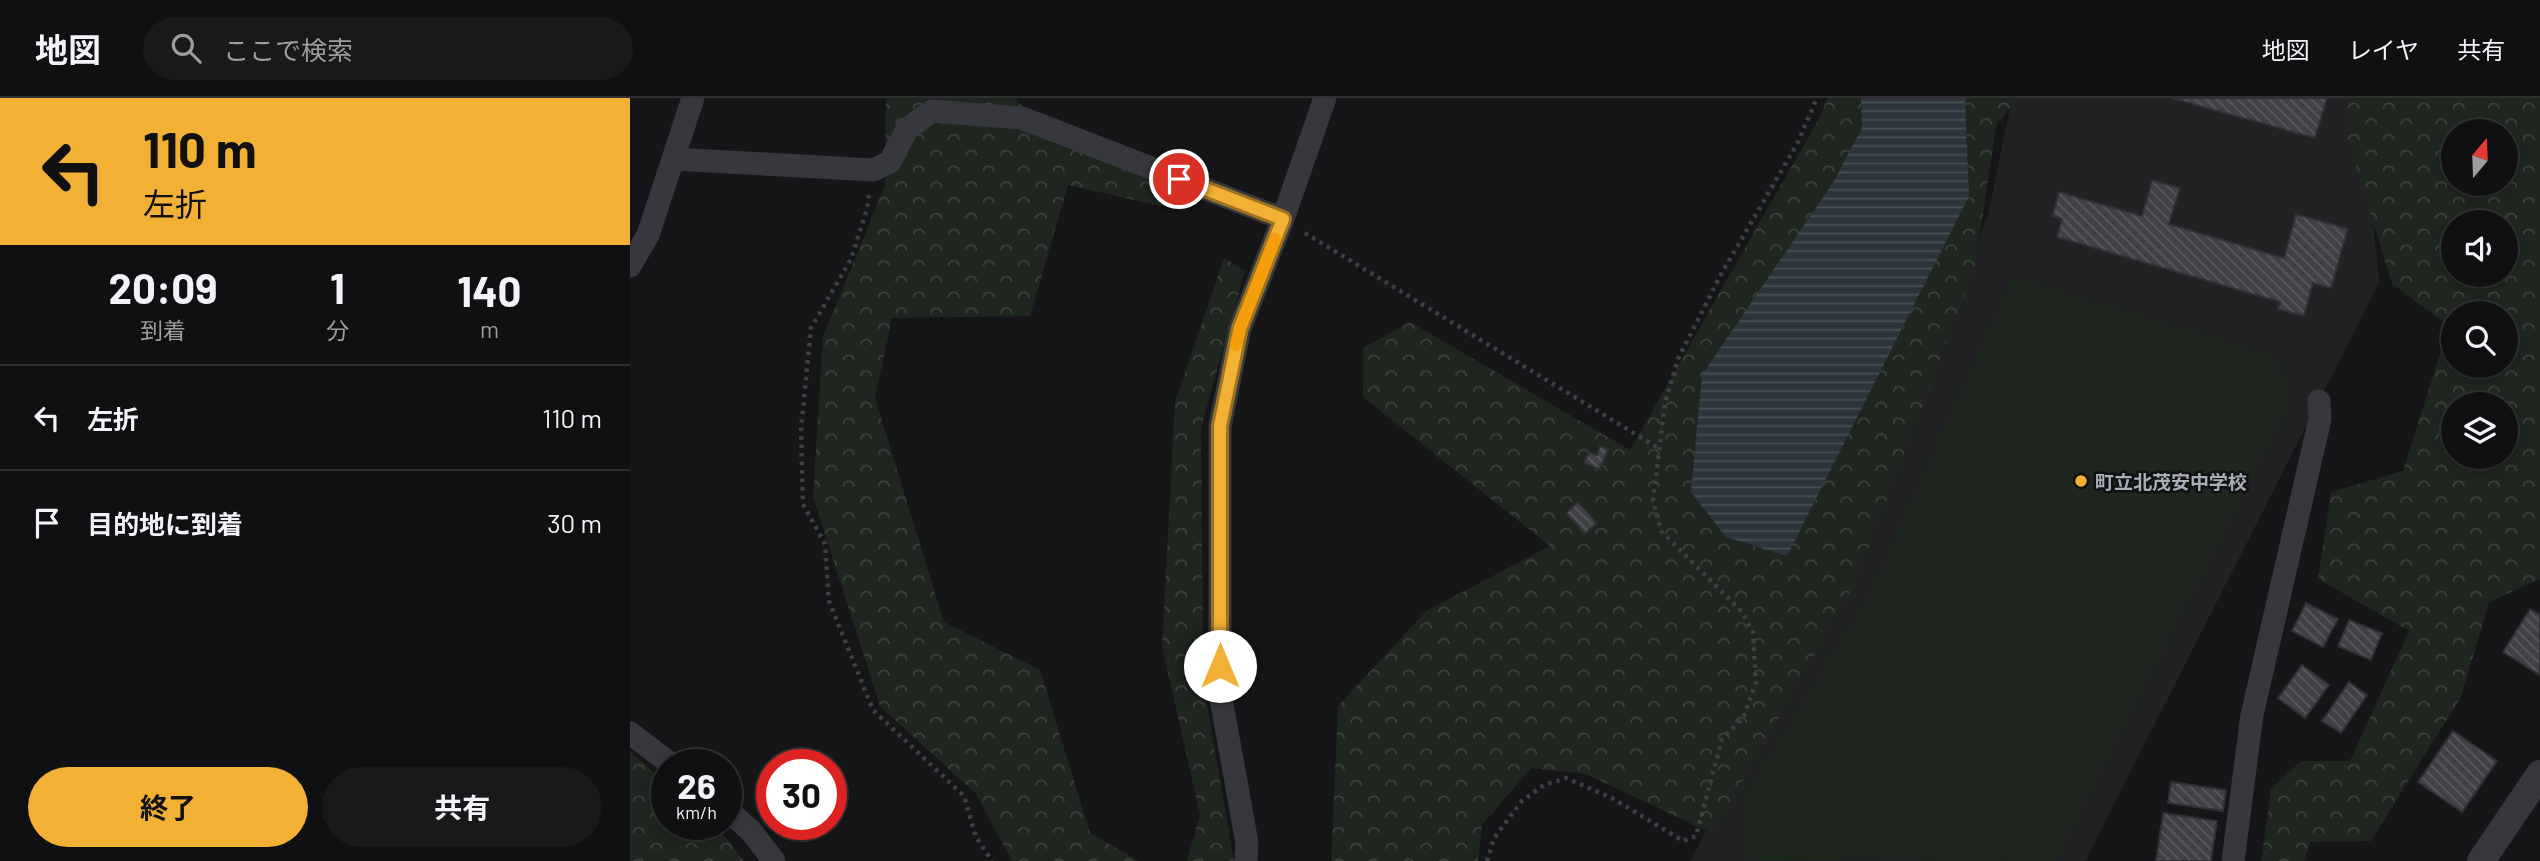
<!DOCTYPE html>
<html lang="ja">
<head>
<meta charset="utf-8">
<style>
  body { margin:0; font-family:Barlow,"Noto Sans JP",sans-serif; background:#19191b; color:#f1f3f6; height:100vh; display:flex; flex-direction:column; font-size:26px; white-space:nowrap }
  * { box-sizing:border-box; margin:0 }
  p { font-size:23px; color:#9c9d9f }
  .icon { flex:none; width:38px; height:38px; fill:none; stroke:currentColor; stroke-width:2; stroke-linecap:round; stroke-linejoin:round }
  .map { position:relative; flex:1; overflow:hidden }
  .drawer { display:flex; flex-direction:column; background:#101012; width:630px }
  .drawer>* { flex:none }
  .banner { background:#f2b134; color:#111; overflow:hidden }
  .needle { width:46px; rotate:19deg }
  .tools { position:absolute; left:1811px; top:21px; display:grid; gap:14px }
  .tools a { display:grid; place-items:center; width:77px; height:77px; border-radius:50%; background:#101012; box-shadow:0 4px 10px #0003,0 0 0 2px #303032; font-size:35px }
  .speed { position:absolute; left:21px; top:651px; display:flex; gap:14px; font-size:35px; font-weight:700; text-align:center }
  .speed>* { display:grid; place-content:center; width:91px; height:91px; border-radius:50%; background:#101012; box-shadow:0 4px 10px #0003,0 0 0 2px #303032; line-height:1 }
  .speed small { font-size:18px; font-weight:400 }
  .speed .limit { border:10px solid #d22; background:#fff; color:#111 }
  .pin { position:absolute; display:grid; place-items:center; width:60px; height:60px; color:#fff; margin:-30px; border:4px solid #fff; border-radius:50%; box-shadow:0 2px 7px #0007 }
  .me { position:absolute; width:77px; margin:-38px; rotate:0deg; stroke-linejoin:round; filter:drop-shadow(0 0 5px #0008) }
  .turn { display:flex; align-items:center; gap:24px; height:147px; padding:0 28px; font-size:32px }
  .turn .icon { width:91px; height:91px; stroke-width:2.5 }
  .turn b { display:block; font-size:49px; line-height:60px }
  .eta { display:flex; justify-content:space-evenly; align-items:center; height:119px; text-align:center }
  .eta b { font-size:42px; font-weight:700; line-height:49px }
  .cta { display:flex; gap:14px; margin-top:auto; padding:14px 28px }
  .cta a { flex:1; height:80px; border-radius:42px; background:#f2b134; color:#111; font-size:28px; font-weight:700; line-height:80px; text-align:center }
  .cta a+a { background:#19191b; color:#f1f3f6 }
  ul { padding:0; list-style:none }
  li { display:flex; align-items:center; gap:21px; height:105px; padding:0 28px; border-top:2px solid #303032 }
  li div { flex:1 }
  li b { display:block; font-size:26px }
  li em { font-style:normal }
  header { display:flex; align-items:center; gap:42px; box-sizing:border-box; height:98px; padding:0 35px; background:#101012; border-bottom:2px solid #303032 }
  header strong { font-size:33px }
  nav { display:flex; gap:38px; margin-inline-start:auto; font-size:24px }
  .search { width:490px; height:63px; background:#19191b; display:flex; align-items:center; gap:18px; box-sizing:border-box; padding:0 24px; border-radius:38px; color:#9c9d9f; font-size:26px }
  main { display:flex; flex:1; min-height:0 }
  .map>svg:first-child { display:block }
  .built { fill:#222225 }
  .forest { fill:url(#forest-crowns); fill-rule:evenodd }
  .park { fill:#1e261f }
  .water { fill:url(#water-rules) }
  .building { fill:url(#building-back-hatch); stroke:#303034; stroke-width:2 }
  .lines { fill:none; stroke-linecap:round; stroke-linejoin:round }
  .path { stroke:#3d3f44; stroke-width:4.5; stroke-dasharray:3.5 5; stroke-linecap:butt }
  .minor { stroke:#37383d; stroke-width:23 }
  .tertiary { stroke:#37383d; stroke-width:28 }
  .route-casing { stroke:#9d7322; stroke-width:18 }
  .route { stroke:#f2b134; stroke-width:12 }
  .slow { stroke:#f59e0b; stroke-width:12 }
  .poi-dot { fill:#f2b134; stroke:#111113; stroke-width:2.5 }
  .labels { text-anchor:middle; dominant-baseline:central; stroke-width:5; stroke-linejoin:round; paint-order:stroke }
  .poi-label { font-size:19px; font-weight:bold; fill:#a8adb8; stroke:#111113; text-anchor:start }
</style>
</head>
<body>
<header>
<strong>地図</strong>
<div class="search"><svg class="icon" aria-label="search" viewBox="0 0 24 24"><circle cx="10" cy="10" r="6"/><path d="M15 15l6 6"/></svg>ここで検索</div>
<nav><a>地図</a><a>レイヤ</a><a>共有</a></nav>
</header>
<main>
<section class="drawer">
<div class="banner">
<div class="turn"><svg class="icon" aria-label="left" viewBox="0 0 24 24"><path d="M17 20v-9H6M10 6l-5 5 5 5"/></svg><div><b>110 m</b>左折</div></div>
</div>
<div class="eta">
<div><b>20:09</b><p>到着</p></div>
<div><b>1</b><p>分</p></div>
<div><b>140</b><p>m</p></div>
</div>
<ul>
<li><svg class="icon" aria-label="left" viewBox="0 0 24 24"><path d="M17 20v-9H6M10 6l-5 5 5 5"/></svg><div><b>左折</b></div><em>110 m</em></li>
<li><svg class="icon" aria-label="arrive" viewBox="0 0 24 24"><path d="M6 21V4h12l-3 4 3 4H6"/></svg><div><b>目的地に到着</b></div><em>30 m</em></li>
</ul>
<div class="cta"><a>終了</a><a>共有</a></div>
</section>
<div class="map">
<svg width="1910" height="763" viewBox="0 0 1910 763">
  <defs>
    <pattern id="forest-crowns" width="20" height="18" patternUnits="userSpaceOnUse" patternTransform="scale(1.75)"><rect width="20" height="18" fill="#1e261f"/><path d="M2 6a3 3 0 1 1 6 0M12 15a3 3 0 1 1 6 0" fill="none" stroke="#3c433d"/></pattern>
    <pattern id="water-rules" width="6" height="5" patternUnits="userSpaceOnUse" patternTransform="scale(1.75)"><rect width="6" height="5" fill="#2c353c"/><path d="M0 2.5h6" fill="none" stroke="#485056"/></pattern>
    <pattern id="building-back-hatch" width="6" height="6" patternUnits="userSpaceOnUse" patternTransform="scale(1.75)"><rect width="6" height="6" fill="#404145"/><path d="M-1 5l2 2M0 0l6 6M5-1l2 2" fill="none" stroke="#595a5e"/></pattern>
  </defs>
  <rect width="100%" height="100%" fill="#161618"/>
  <path class="built" d="M1382,0H1735L1733,13L1749,185L1455,763H1060L1221,463L1358,117Z"/>
  <path class="forest" d="M256,0H385L395,11L583,81L553,113L438,87L400,218L262,220L245,300L314,524L410,572L460,735L509,763H382L346,696L250,608L183,399L193,239L255,87Z
    M1197,0H1387L1366,28L1345,169L1226,483L1083,736L956,676L901,670L852,727L848,763H701L708,608L796,513L920,448L733,299V250L780,224L1000,352L1192,15Z
    M1718,0H1910V481L1859,504L1831,599L1741,743L1680,744L1674,763H1631L1641,691L1671,663H1720L1779,533L1688,481L1701,394L1773,373L1819,228L1762,186L1717,39ZM1876,33V86H1824V33ZM1876,124V177H1824V124ZM1876,215V268H1824V215ZM1876,306V359H1824V306Z
    M594,160L615,173L571,330L573,583L604,763H557L570,717L532,548L545,304Z
    M0,654L37,685V726H85L114,763H0Z"/>
  <path class="park" d="M1382,178L1647,258L1662,304L1426,763L1115,762L1113,698L1239,495Z"/>
  <path class="water" d="M1231,0H1337L1335,3L1339,98L1157,458L1096,439L1061,394L1072,277L1204,83L1232,30Z"/>
  <path class="building" d="M1541,0H1697L1685,40Z
    M1522,82L1550,90L1539,126L1654,160L1666,116L1718,131L1701,190L1683,185L1674,218L1648,211L1650,204L1427,139L1432,121L1422,118L1429,94L1512,118Z
    M970,348L978,351L970,371L954,365L959,354L967,357Z
    M948,404L967,425L955,436L936,415Z
    M1676,505L1708,521L1693,549L1662,533Z
    M1900,511L1910,517V577L1873,554Z
    M1719,522L1752,535L1741,562L1708,548Z
    M1672,567L1699,587L1675,620L1648,600Z
    M1719,584L1737,597L1711,635L1692,623Z
    M1823,633L1867,663L1832,714L1788,684Z
    M1541,684L1596,692L1593,713L1538,705Z
    M1533,715L1587,723L1581,763H1526Z"/>
  <g class="lines">
    <path class="path" d="M239,97L237,111L221,161L181,230L171,332L173,406L195,446L199,503L243,612L334,698L346,739L362,763
      M675,135L1030,351
      M857,763L864,740L892,703L914,687L936,680L982,700L1053,743L1066,738L1092,641L1113,620L1126,584L1123,534L1112,514L1031,433L1023,402L1035,305L1048,261L1090,178L1167,46L1187,0"/>
    <path class="minor" d="M44,61L243,72L260,64L277,31L302,13L392,20L653,121
      M0,168L18,137L63,0
      M0,635L42,667
      M96,711L121,733L144,763
      M616,763L617,745L590,595V328L610,230L653,121L695,0
      M1603,763L1622,617L1690,321L1689,303"/>
    <path class="tertiary" d="M1851,763L1910,676"/>
  </g>
  <g class="lines">
    <g class="route-casing">
      <path id="route" d="M549,81L653,121L610,230L590,328V568"/>
    </g>
    <use href="#route" class="route"/>
    <path class="slow" d="M606,247L610,230L645,141"/>
  </g>
  <circle class="poi-dot" cx="1451" cy="383" r="7"/>
  <g class="labels">
    <g class="poi-label">
      <text x="1465" y="383">町立北茂安中学校</text>
    </g>
  </g>
</svg>
<div class="tools">
<a><svg class="needle" viewBox="-14 -14 28 28"><path d="M0-13l5 13h-10z" fill="#e53935"/><path d="M0 13l5-13h-10z" fill="#9c9d9f"/></svg></a>
<a><svg class="icon" aria-label="sound" viewBox="0 0 24 24"><path d="M4 9h4l5-4v14l-5-4H4zM17 9q2 3 0 6"/></svg></a>
<a><svg class="icon" aria-label="search" viewBox="0 0 24 24"><circle cx="10" cy="10" r="6"/><path d="M15 15l6 6"/></svg></a>
<a><svg class="icon" aria-label="layers" viewBox="0 0 24 24"><path d="M12 4l9 5-9 5-9-5zM3 14l9 5 9-5"/></svg></a>
</div>
<div class="speed"><div>26<small>km/h</small></div><div class="limit">30</div></div>
<div class="pin" style="left:549px;top:81px;background:#d93025"><svg class="icon" aria-label="arrive" viewBox="0 0 24 24"><path d="M6 21V4h12l-3 4 3 4H6"/></svg></div>
<svg class="me" style="left:590px;top:568px" viewBox="-20 -20 40 40"><circle r="19" fill="#fff"/><path d="M0-13L10 11 0 6-10 11z" fill="#f2b134"/></svg>
</div>
</main>
</body>
</html>
